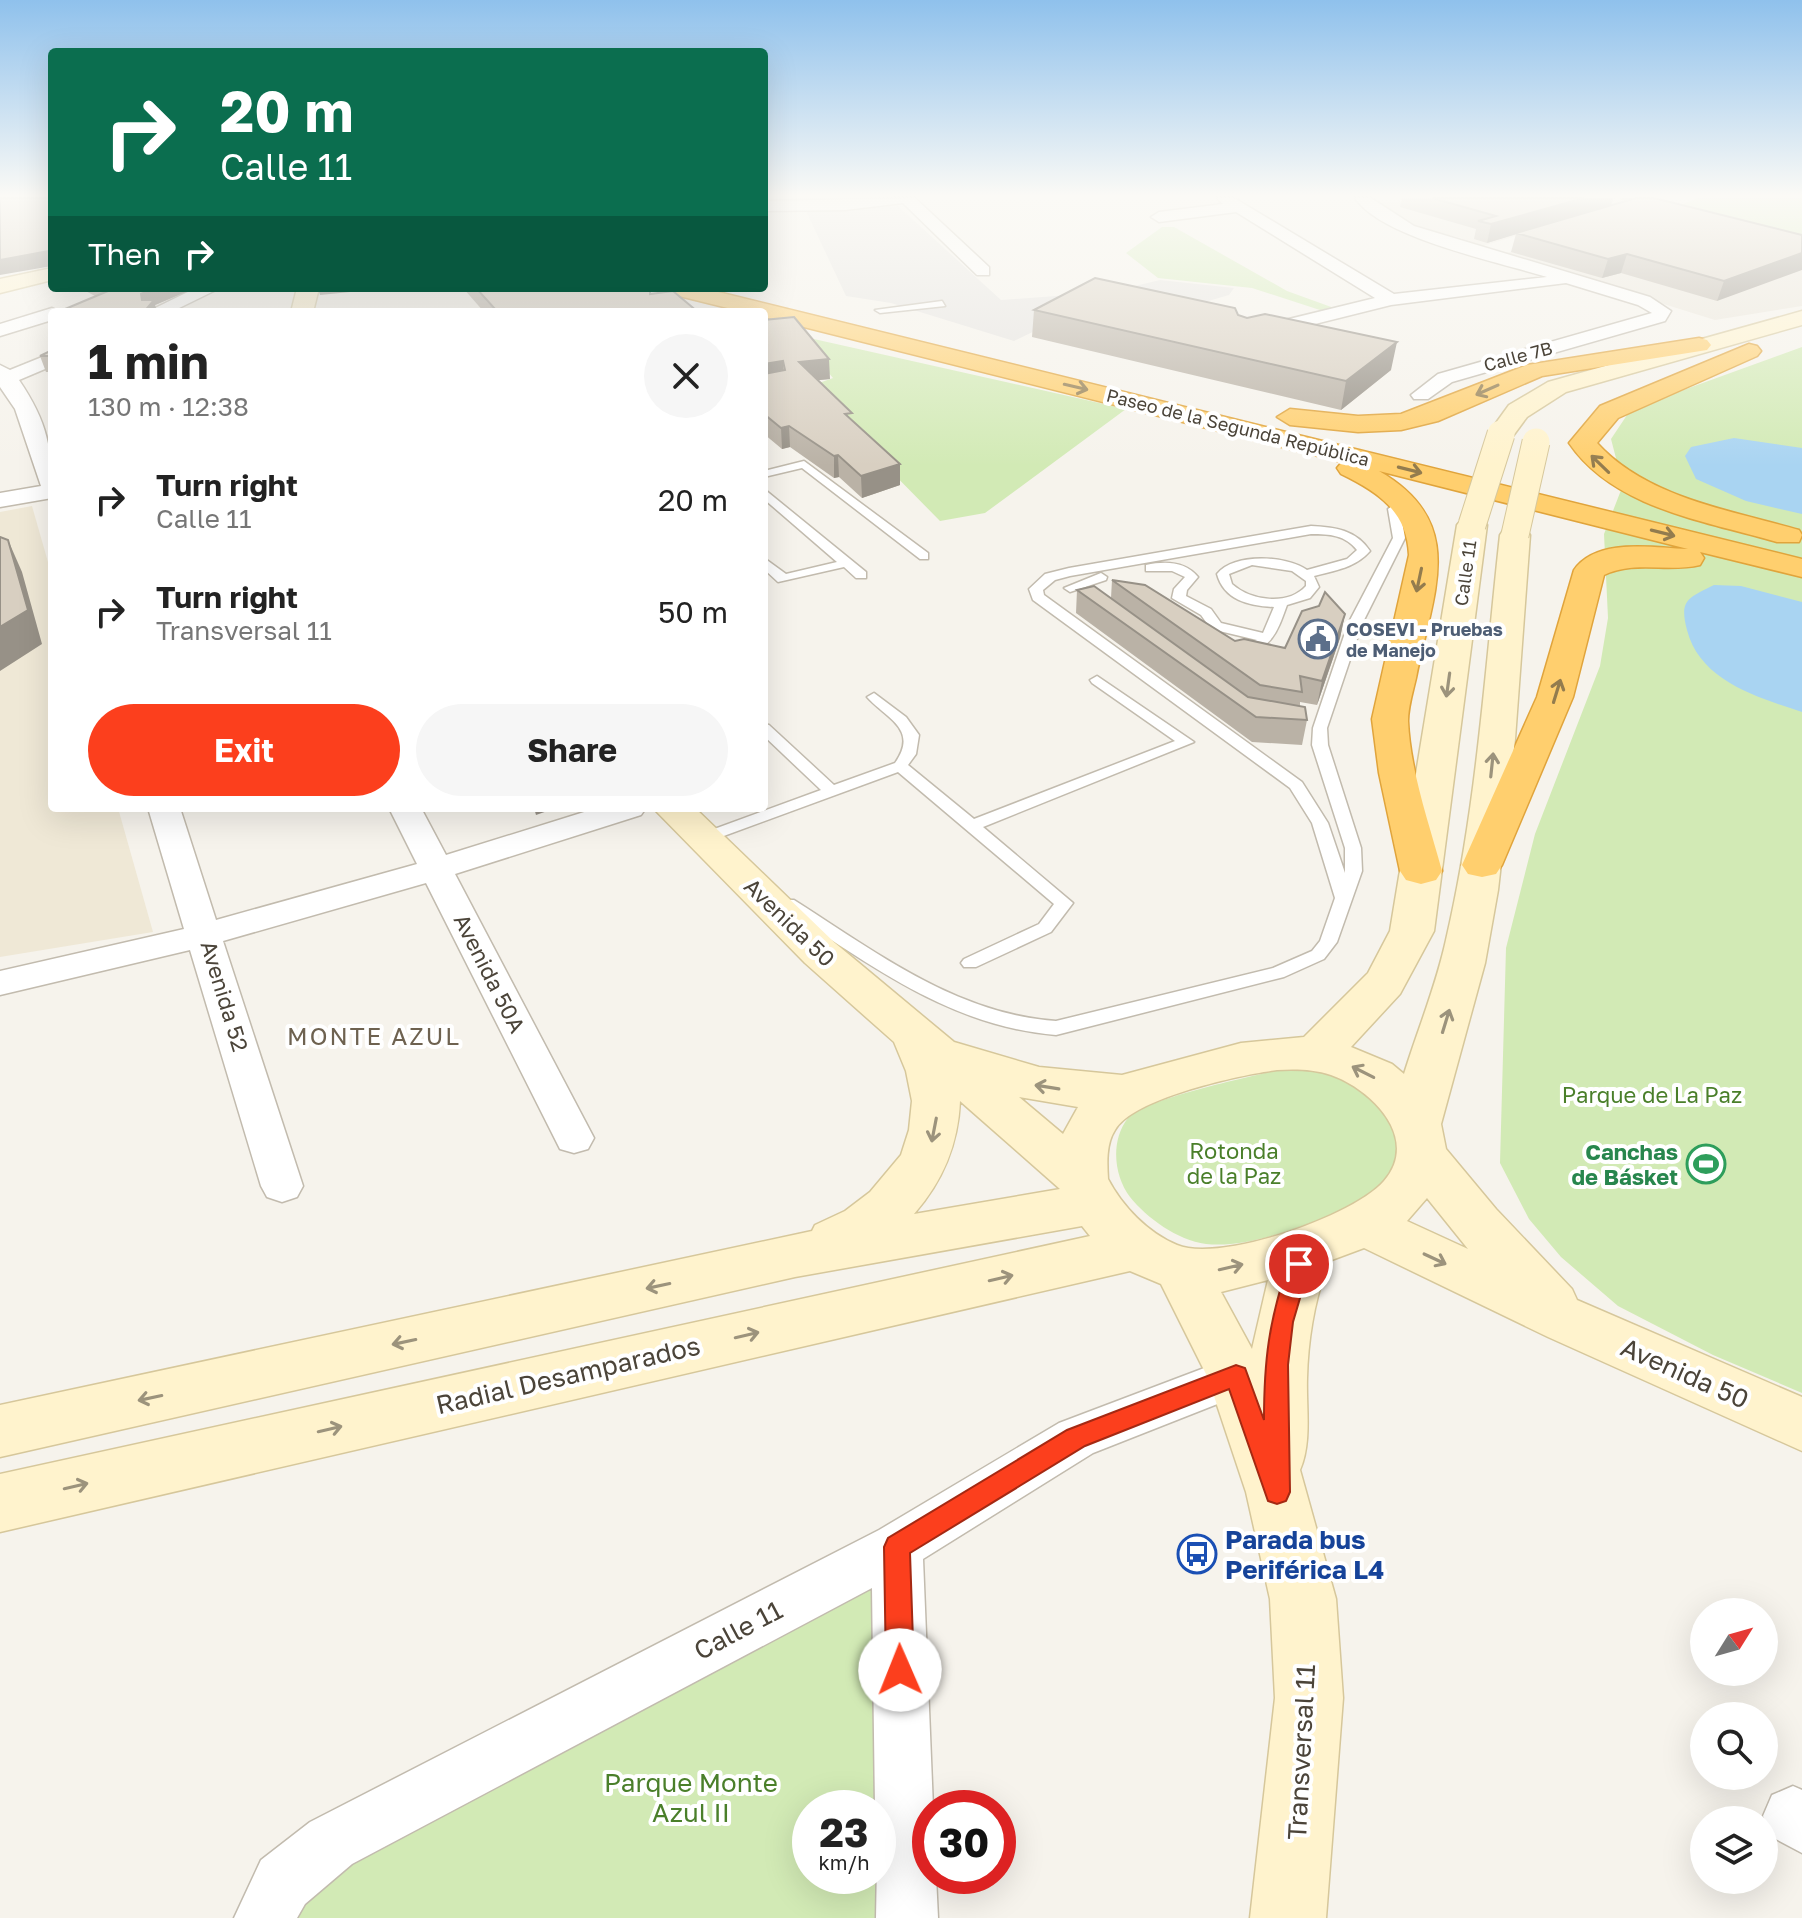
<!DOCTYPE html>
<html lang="en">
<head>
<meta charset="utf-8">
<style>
  body { margin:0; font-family:"Golos Text",sans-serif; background:#f6f6f6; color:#222; height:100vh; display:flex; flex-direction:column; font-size:30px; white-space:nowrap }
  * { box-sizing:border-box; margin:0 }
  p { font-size:26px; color:#767676 }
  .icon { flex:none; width:44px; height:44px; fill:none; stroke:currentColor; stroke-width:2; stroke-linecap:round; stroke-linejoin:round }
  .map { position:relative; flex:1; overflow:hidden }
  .drawer { position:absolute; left:48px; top:308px; width:720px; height:504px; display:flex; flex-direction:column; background:#fff; border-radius:8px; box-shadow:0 8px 32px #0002 }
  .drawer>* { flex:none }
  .top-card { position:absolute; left:48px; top:48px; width:720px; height:244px; border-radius:8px; box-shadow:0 8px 32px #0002; background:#0b6e4f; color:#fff; overflow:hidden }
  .needle { width:52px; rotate:53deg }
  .buttons { position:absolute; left:1690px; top:1598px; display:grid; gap:16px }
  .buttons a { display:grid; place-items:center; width:88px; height:88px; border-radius:50%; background:#fff; box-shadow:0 8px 32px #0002; font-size:40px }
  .speed { position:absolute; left:792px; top:1790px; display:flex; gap:16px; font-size:40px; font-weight:700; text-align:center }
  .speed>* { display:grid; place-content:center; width:104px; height:104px; border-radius:50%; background:#fff; box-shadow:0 8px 32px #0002; line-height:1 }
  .speed small { font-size:20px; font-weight:400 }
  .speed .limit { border:12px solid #d22; background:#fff; color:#111 }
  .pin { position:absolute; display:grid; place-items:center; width:68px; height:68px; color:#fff; margin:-34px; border:4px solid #fff; border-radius:50%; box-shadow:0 2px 8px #0007 }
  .me { position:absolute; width:88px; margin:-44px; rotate:359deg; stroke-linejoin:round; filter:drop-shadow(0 0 6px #0008) }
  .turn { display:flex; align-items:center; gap:28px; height:168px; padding:0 40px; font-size:36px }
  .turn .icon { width:104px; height:104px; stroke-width:2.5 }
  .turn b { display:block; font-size:56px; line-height:68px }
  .then { display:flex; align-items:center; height:76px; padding:0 40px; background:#0003; gap:16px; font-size:30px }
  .round { display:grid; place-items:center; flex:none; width:84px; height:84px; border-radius:42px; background:#f6f6f6 }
  .head { display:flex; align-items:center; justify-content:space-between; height:136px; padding:0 40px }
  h1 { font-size:48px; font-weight:700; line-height:60px }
  .button { display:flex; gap:16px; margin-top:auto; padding:16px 40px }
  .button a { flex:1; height:92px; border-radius:48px; background:#fc3f1d; color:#fff; font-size:32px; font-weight:700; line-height:92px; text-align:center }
  .button a+a { background:#f6f6f6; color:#222 }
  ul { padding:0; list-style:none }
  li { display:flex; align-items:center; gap:24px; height:112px; padding:0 40px }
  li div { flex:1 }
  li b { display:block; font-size:30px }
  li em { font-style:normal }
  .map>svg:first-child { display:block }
  .residential { fill:#eae5da }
  .education { fill:#efe8d6 }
  .green { fill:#d2eab5; fill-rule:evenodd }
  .parking { fill:#e5e3e0 }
  .water { fill:#a9d4f2 }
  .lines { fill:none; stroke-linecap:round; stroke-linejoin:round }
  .lane-casing { stroke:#c2bbae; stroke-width:3 }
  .street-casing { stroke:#c2bbae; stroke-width:3 }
  .secondary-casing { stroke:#d6c79b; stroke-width:3 }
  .highway-casing { stroke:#e0a43c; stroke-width:3 }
  .lane { fill:#fff; fill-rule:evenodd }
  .street { fill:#fff; fill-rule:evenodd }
  .secondary { fill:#fff3cd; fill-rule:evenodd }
  .highway { fill:#ffcf6e; fill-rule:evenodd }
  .secondary-bridge-casing { stroke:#d6c79b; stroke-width:29; stroke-linecap:butt }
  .secondary-bridge { stroke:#fff3cd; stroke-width:27 }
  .wall { fill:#bab2a6 }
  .shaded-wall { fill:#979187 }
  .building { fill:#d8cfc1; stroke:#979187; stroke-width:2 }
  .oneway { stroke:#937c4e }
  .oneway2 { stroke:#9c937c }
  .route { fill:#fc3f1d; stroke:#a42913; stroke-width:2 }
  .labels { text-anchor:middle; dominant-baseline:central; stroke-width:8; stroke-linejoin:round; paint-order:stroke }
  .far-street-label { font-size:18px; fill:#4b4439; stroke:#fff }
  .far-service-label { font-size:18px; font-weight:bold; fill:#4e5e75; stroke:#fff; text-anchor:start }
  .street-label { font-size:22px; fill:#4b4439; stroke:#fff }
  .park-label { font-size:22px; fill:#4a7f2a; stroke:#fff }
  .leisure-label { font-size:22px; font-weight:bold; fill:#27864d; stroke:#fff; text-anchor:end }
  .neighbourhood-label { font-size:24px; letter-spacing:2px; fill:#6e6250; stroke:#fff }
  .near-street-label { font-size:26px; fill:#4b4439; stroke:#fff }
  .near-transit-label { font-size:26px; font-weight:bold; fill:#164399; stroke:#fff; text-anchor:start }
  .near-park-label { font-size:26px; fill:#4a7f2a; stroke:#fff }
</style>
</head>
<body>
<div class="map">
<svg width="1802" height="1918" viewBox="0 0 1802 1918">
  <rect width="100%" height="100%" fill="#f6f3ec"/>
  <path class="residential" d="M1426,198H1613L1630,202L1479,247L1462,243V238L1413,227L1378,204Z
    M1641,210L1802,251V306L1715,320L1503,254Z"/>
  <path class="education" d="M32,506L52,576V808H118L153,932L0,957V512Z"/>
  <path class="green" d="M1698,198H1802V251L1668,210Z
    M1162,227H1174L1287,291L1334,308L1323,311L1252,288L1158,278L1126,253Z
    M796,335L1126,409L985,513L940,521L808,387L833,378Z
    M1802,347V1393L1713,1355L1618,1306L1561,1257L1529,1219L1500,1163L1506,948L1535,834L1600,666L1608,618L1604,534L1623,485L1611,439L1631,409Z
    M1295,1066L1345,1071L1415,1133L1391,1190C1339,1210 1262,1250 1206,1244C1177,1240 1147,1218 1130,1197C1114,1176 1110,1141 1128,1118C1146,1097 1264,1074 1295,1066Z
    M897,1547L906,1918H265L283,1882ZM810,1808H878V1876H810Z"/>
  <path class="parking" d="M898,206L1001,300L1110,292L1160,280L1234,288L1229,295L1184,308L1099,300L1014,341L891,303L846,296L806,211Z"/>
  <path class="water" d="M1734,438L1802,448V514L1746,501L1696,479L1685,456L1691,447Z
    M1714,585L1741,586L1802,602V712C1757,697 1700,681 1687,630C1679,600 1688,598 1714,585Z"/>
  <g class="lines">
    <g class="lane-casing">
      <path id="lane" d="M942,301L945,306L880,313L875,310Z
        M804,461L928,553V559H920L802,468L764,477V471Z
        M764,489L866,572V578H856L844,567L778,582L764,569V558L786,574L837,562L764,499Z
        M1403,498L1409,502L1400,510L1405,538L1362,624L1327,728L1328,745L1361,848L1362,871L1337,942L1324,959L1284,977L1056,1035C970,1028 901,986 830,939C814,929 791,919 779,904L782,900H794C876,952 956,1014 1056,1021L1273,968L1312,951L1320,941L1335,898L1312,823L1290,788L1033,600L1029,589L1045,574L1069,568L1311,526C1335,527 1356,530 1370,551C1355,568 1336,570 1314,576L1319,587L1310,598L1287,605C1277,633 1272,648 1242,655L1235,651L1237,648L1257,640L1211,629L1201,615L1172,598L1174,589L1185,577L1172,571H1146V565C1165,561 1185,561 1198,577L1187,590L1186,596L1211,609L1221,623L1263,633L1274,607C1249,606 1224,600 1217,574C1233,553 1286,555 1307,570L1347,559L1357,550C1345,535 1330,534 1311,534L1070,576L1055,580L1043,590L1044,595L1302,782L1328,823L1345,873V848L1312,745L1313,728L1348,624L1393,538L1388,509ZM1252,565L1292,571L1306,581V586C1288,606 1251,601 1232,584L1229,574Z
        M1101,573L1107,577L1106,580L1070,592L1064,588Z
        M1097,676L1194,742L983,827L1073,903L1051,932L976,967H964L961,963L964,959L1039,924L1054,904L898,772L710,841H698L696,838L698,835L821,790L764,736V724L769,725L834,785L895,763C919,729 887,719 867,697L874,693L906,717L919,735L916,754L908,765L974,819L1175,741L1092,683L1090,680Z"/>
    </g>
    <g class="street-casing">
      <path id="street" d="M915,198L989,267V275H977L903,203L845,210L764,211V201Z
        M1217,198H1234L1394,294L1547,277C1499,262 1381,238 1355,198H1371L1414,226L1650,297L1671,311L1665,321L1452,382L1428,399H1414L1411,395L1438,374L1652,313L1638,305L1566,283L1391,305L1255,339L1248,337V329L1375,298L1236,212L1159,222L1151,217L1159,212L1223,204Z
        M196,288H220L171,312H147Z
        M52,308L60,312H52V320L0,336V324Z
        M52,353V366L19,380C48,423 52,448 52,498L0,507V493L41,486L15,409L0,387V365L10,370Z
        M148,808H180L216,920L417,864L389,808H421L446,855L597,808H646L641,815L455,874L594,1138L588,1149L574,1153L560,1149L426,883L223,941L303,1186L297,1197L282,1202L267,1197L261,1186L190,950L0,995V971L184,929Z
        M1236,1356L1253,1362L1260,1376L1253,1390L1093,1453L923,1559L933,1808H930V1876H936L938,1918H876L878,1808H875L872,1588L352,1864L305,1904L297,1918H234L261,1860L310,1822L879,1530L1059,1423Z
        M1793,1786L1802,1790V1853L1772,1837L1763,1816L1772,1795Z"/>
    </g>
    <g class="secondary-casing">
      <path id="secondary" d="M52,268V280L0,293V279Z
        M297,288H319L313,312H291Z
        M1802,311V325L1566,392L1527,417L1510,440H1492L1488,434L1509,405L1548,382Z
        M1472,516L1482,519L1487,525L1434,931L1400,994L1351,1047L1392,1064L1404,1074C1418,1029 1436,986 1446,940C1477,807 1485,670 1500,535L1504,529H1526L1530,535L1515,739L1498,890L1485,963L1441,1124L1446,1149L1496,1209L1572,1289L1577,1300L1802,1397V1451L1548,1337L1364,1248L1329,1261C1315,1298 1308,1338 1307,1378C1306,1408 1312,1442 1300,1470L1336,1599L1343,1698L1326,1918H1250L1275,1698L1270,1599L1246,1492L1208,1378L1161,1284L1130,1271L0,1532V1474L1090,1236L1082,1226L795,1277L0,1457V1405L812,1231L815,1225L845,1211L870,1192L901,1155L909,1130L912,1101L906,1071L894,1042L805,963L653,808H695L835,943L954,1042L1039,1067L1122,1075L1241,1043L1304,1037L1368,973L1390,931L1457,525L1462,519ZM1277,1070C1295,1069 1313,1069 1331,1075C1371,1089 1421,1138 1384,1181C1354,1216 1220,1263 1177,1245C1148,1233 1122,1206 1108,1179C1107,1163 1106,1144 1115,1130C1133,1098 1240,1075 1277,1070ZM1019,1097L1078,1107L1063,1134ZM960,1101L1060,1189L914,1214C943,1181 958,1145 960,1101ZM1427,1198L1468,1249L1407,1221ZM1268,1280L1252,1349L1221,1292Z"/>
    </g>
    <g class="highway-casing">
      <path id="highway" d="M664,288H702L1802,559V577L1700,552L1704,558L1700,565C1667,573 1636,560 1604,575L1573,697L1502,865L1496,874L1482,877L1468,874L1462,865L1537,697L1574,570C1597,537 1654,548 1688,549L1379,471C1470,523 1432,594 1416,678C1413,691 1408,707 1408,721C1410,770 1429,823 1442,871L1436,880L1421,884L1406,880L1400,871L1379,773L1372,719L1409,555C1407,511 1378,492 1341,474L1337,468L1342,462L764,317V312H744L667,293Z
        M1699,338L1707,340L1711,345L1707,350L1542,376L1438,421L1401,430L1358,432L1290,425L1277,417L1290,409L1358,416L1401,414L1527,365Z
        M1749,344L1757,346L1761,351L1757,356L1618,418L1597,443C1647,498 1730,510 1799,530L1802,535L1799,542H1777C1706,521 1614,509 1569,443L1600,406Z"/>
    </g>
    <use href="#lane" class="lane"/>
    <use href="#street" class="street"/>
    <use href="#secondary" class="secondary"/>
    <use href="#highway" class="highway"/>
    <g class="secondary-bridge-casing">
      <path id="secondary-bridge" d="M1472,525L1501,434
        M1515,535L1536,442"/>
    </g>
    <use href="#secondary-bridge" class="secondary-bridge"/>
  </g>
  <path class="wall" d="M1402,198H1613L1611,205L1632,199L1621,200L1619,198H1654L1802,235L1717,301L1621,273L1602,278L1511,252L1516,234L1487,243L1474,239L1476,229L1400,207Z
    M80,288H195L155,305L157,312H58L95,296Z
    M463,288H651V294L698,312H484Z
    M1034,310L1238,315L1391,370L1341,410L1032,337Z
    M764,320L830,379L818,380L852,421L900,464V485L862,498L839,477L834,478L790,447L782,449L764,434Z
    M52,350V372H46L40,356Z
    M1112,580L1235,641L1285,648L1345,614L1340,638L1317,705L1300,702V706L1307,720L1302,745L1252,742L1076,613L1077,590L1111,598Z"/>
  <path class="shaded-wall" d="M1584,198H1613L1611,206L1487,243L1491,224Z
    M1622,198H1640L1621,200Z
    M49,251L52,266L0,275V260Z
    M1802,253V270L1717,301L1724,281Z
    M1627,254L1621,273L1602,278L1608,259Z
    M156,288H195L155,305L157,312H144L141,294Z
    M318,288H391L320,295Z
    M1397,342L1391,370L1341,410L1346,381Z
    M829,359L830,379L800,382L799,362Z
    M783,361L784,381L764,384V364Z
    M789,426L790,447L782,449L781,428Z
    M838,455L839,477L834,478V456Z
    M900,464V485L862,498L861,476Z
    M8,540L22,572L42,644L0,671V627Z
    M1345,614L1340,638L1317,705L1322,681Z
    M534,808H556L536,815Z"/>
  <path class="building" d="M0,198H52V261L50,260L49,251L0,260Z
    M1432,198H1584L1491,224L1478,221L1496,216Z
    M1636,198H1654L1802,235V253L1724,281L1627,254L1608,259L1516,233Z
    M1095,278L1235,308L1238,315L1247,318L1265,314L1397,342L1346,381L1034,310Z
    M103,288H156L141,294L142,300H154L144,312H58L108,291Z
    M476,288H650V294L673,291L698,312H491L496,310Z
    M794,317L829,359L799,362L852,413L845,414L900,464L861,476L838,455L834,456L789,426L781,428L764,414V374L785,370L783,361L764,364V320Z
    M52,350V356H40Z
    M0,537L8,540L28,610L0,627Z
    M1112,580L1145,585L1235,641L1244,639L1285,648L1302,611L1319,606L1325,592L1345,614L1322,681L1300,676L1302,692L1260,685Z
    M1094,586L1248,697L1305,707L1307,720L1256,717L1077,590Z"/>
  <defs><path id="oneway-shaft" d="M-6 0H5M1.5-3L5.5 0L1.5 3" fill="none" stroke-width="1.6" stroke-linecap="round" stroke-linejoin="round" transform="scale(2)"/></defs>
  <g class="oneway">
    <use href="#oneway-shaft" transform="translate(1076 387) rotate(13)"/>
    <use href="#oneway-shaft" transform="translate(1487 390) rotate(156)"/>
    <use href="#oneway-shaft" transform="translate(1600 464) rotate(-136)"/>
    <use href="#oneway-shaft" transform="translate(1410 470) rotate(14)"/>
    <use href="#oneway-shaft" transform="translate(1663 533) rotate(14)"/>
    <use href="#oneway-shaft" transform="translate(1419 580) rotate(102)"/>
    <use href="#oneway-shaft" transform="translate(1557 691) rotate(-73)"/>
  </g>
  <g class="oneway2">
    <use href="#oneway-shaft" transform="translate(1448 685) rotate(98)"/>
    <use href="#oneway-shaft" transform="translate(1492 765) rotate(-84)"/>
    <use href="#oneway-shaft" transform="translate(1446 1021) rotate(-73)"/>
    <use href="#oneway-shaft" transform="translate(1363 1072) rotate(-153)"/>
    <use href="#oneway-shaft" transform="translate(1047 1087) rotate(-171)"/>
    <use href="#oneway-shaft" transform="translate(934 1130) rotate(101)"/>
    <use href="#oneway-shaft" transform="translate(1435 1259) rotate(25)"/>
    <use href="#oneway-shaft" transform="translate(1231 1267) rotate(-13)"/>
    <use href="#oneway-shaft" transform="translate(1001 1278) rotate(-13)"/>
    <use href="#oneway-shaft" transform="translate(658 1286) rotate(168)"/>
    <use href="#oneway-shaft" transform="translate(747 1335) rotate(-13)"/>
    <use href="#oneway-shaft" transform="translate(404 1342) rotate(168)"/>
    <use href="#oneway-shaft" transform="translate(150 1398) rotate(168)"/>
    <use href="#oneway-shaft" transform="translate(330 1429) rotate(-13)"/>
    <use href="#oneway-shaft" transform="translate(76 1486) rotate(-13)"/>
  </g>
  <linearGradient id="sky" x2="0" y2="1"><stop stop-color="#8fc1ec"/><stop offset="0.42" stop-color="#fbfaf6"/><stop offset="1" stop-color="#fbfaf6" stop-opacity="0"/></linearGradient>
  <rect width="1802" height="466" fill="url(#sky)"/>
  <path class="route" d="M1299,1255L1307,1258L1310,1264L1293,1322L1288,1365L1290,1492L1286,1501L1277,1504L1268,1501L1229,1389L1085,1446L910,1553L914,1670L910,1680L900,1684L891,1680L886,1670L884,1547L888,1538L1067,1430L1236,1365L1245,1368L1264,1420C1264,1359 1269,1322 1288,1264L1291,1258Z"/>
  <defs>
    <g id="civic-ring" transform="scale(2)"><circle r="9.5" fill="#fff" stroke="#5c6f8a" stroke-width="1.5"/><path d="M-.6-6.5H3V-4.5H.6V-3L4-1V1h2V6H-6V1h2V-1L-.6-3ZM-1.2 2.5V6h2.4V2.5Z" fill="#5c6f8a"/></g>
    <g id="stadium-ring" transform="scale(2)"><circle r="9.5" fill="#fff" stroke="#2e9e5b" stroke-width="1.5"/><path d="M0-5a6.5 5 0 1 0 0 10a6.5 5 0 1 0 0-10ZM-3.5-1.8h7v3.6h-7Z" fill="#2e9e5b"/></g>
    <g id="bus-ring" transform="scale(2)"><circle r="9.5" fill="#fff" stroke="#1a4fb4" stroke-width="1.5"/><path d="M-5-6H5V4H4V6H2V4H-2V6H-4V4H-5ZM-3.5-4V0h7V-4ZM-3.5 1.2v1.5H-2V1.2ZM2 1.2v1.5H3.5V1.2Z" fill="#1a4fb4"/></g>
  </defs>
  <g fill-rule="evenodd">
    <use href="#civic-ring" x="1318" y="639"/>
    <use href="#stadium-ring" x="1706" y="1164"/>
    <use href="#bus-ring" x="1197" y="1554"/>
  </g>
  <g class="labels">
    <g class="far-street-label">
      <text transform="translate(1518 356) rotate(-15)">Calle 7B</text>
      <text transform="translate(1238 427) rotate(14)">Paseo de la Segunda República</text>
      <text transform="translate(1465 573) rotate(-82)">Calle 11</text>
    </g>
    <g class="far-service-label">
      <text x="1346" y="629">COSEVI - Pruebas<tspan x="1346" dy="21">de Manejo</tspan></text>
    </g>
    <g class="street-label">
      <text transform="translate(790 922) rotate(44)">Avenida 50</text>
      <text transform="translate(490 973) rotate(63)">Avenida 50A</text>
      <text transform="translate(225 996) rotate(73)">Avenida 52</text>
    </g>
    <g class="park-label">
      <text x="1652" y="1094">Parque de La Paz</text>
      <text x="1234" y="1150">Rotonda<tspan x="1234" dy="25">de la Paz</tspan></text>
    </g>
    <g class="leisure-label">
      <text x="1678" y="1151">Canchas<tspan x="1678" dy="25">de Básket</tspan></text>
    </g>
    <g class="neighbourhood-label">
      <text x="374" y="1035">MONTE AZUL</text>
    </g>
    <g class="near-street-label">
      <text transform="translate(1685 1373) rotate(24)">Avenida 50</text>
      <text transform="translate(568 1375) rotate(-13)">Radial Desamparados</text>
      <text transform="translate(738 1630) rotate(-28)">Calle 11</text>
      <text transform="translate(1301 1752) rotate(-87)">Transversal 11</text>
    </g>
    <g class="near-transit-label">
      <text x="1225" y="1539">Parada bus<tspan x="1225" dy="30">Periférica L4</tspan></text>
    </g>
    <g class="near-park-label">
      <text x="691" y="1782">Parque Monte<tspan x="691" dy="30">Azul II</tspan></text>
    </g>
  </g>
</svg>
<div class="buttons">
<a><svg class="needle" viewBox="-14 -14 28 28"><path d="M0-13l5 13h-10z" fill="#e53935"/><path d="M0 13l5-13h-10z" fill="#767676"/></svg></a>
<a><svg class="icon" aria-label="search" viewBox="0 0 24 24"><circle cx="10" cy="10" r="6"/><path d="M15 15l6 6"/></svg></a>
<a><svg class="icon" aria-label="layers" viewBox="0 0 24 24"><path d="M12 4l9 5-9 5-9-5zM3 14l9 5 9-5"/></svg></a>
</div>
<div class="speed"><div>23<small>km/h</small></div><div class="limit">30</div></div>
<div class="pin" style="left:1299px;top:1264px;background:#d93025"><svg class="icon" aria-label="arrive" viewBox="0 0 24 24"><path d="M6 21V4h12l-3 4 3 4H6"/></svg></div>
<svg class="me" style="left:900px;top:1670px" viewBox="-20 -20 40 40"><circle r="19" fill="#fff"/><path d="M0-13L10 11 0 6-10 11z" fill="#fc3f1d"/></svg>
<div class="top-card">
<div class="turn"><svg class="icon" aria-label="right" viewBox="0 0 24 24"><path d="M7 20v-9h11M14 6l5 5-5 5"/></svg><div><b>20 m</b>Calle 11</div></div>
<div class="then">Then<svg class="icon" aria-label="right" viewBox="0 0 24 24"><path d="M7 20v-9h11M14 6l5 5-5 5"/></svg></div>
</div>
<section class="drawer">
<div class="head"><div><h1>1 min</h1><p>130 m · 12:38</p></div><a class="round"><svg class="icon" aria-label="close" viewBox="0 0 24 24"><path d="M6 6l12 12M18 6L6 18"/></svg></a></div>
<ul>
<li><svg class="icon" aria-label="right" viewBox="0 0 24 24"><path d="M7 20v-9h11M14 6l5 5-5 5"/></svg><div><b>Turn right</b><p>Calle 11</p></div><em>20 m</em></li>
<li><svg class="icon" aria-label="right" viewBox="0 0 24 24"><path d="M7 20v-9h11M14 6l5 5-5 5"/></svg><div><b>Turn right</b><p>Transversal 11</p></div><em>50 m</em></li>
</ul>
<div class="button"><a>Exit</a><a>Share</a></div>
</section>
</div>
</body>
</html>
